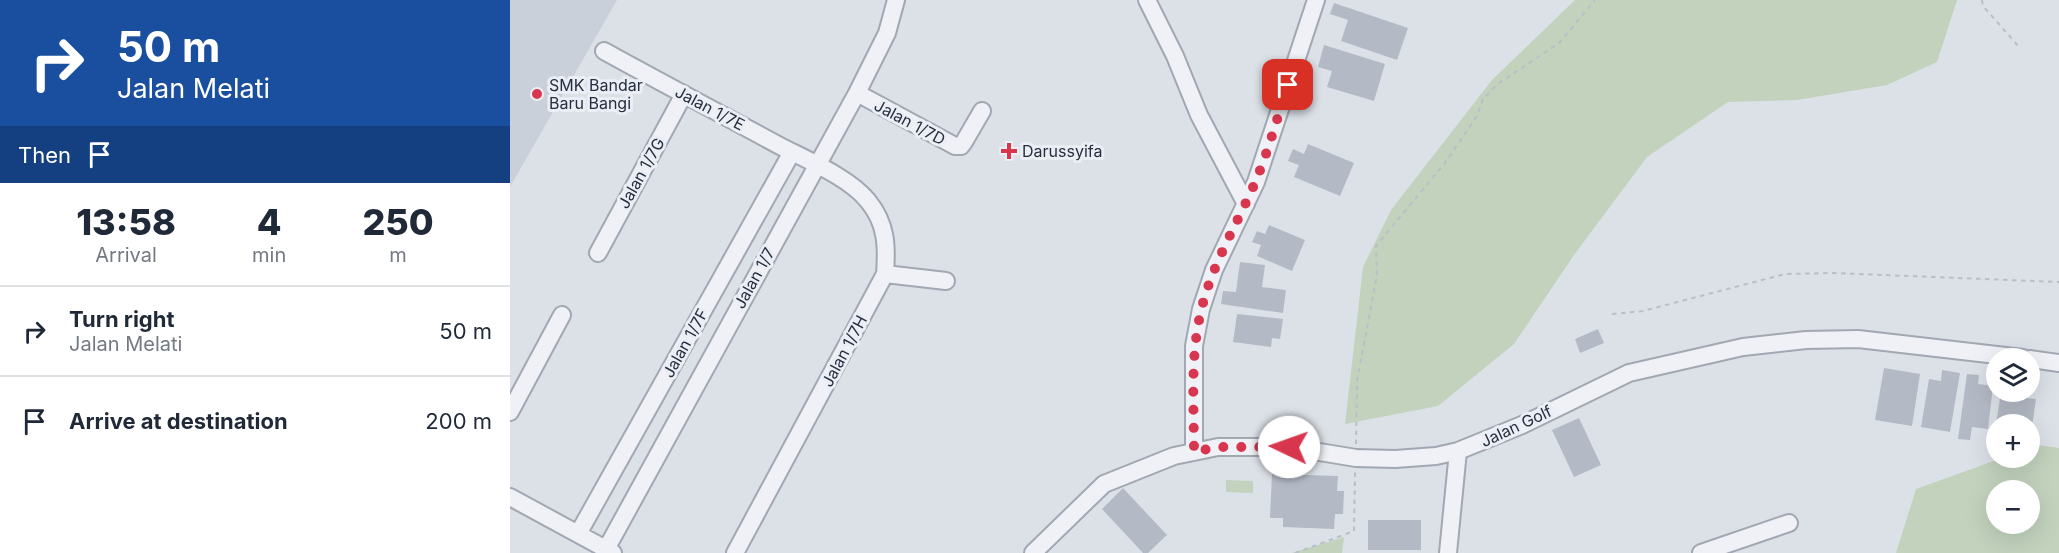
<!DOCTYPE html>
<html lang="en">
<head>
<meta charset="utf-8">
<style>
  body { margin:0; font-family:Inter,sans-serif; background:#f2f2f3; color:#1f2937; height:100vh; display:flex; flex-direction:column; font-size:22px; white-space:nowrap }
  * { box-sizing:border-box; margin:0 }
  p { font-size:20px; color:#747a83 }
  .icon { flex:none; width:33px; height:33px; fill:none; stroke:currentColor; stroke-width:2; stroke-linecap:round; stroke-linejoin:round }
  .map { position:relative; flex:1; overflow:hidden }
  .drawer { display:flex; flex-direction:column; background:#fff; width:510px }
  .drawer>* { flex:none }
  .hud { background:#1a4fa0; color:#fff; overflow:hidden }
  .fabs { position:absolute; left:1476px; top:348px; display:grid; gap:12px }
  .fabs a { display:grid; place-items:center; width:54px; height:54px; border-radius:50%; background:#fff; box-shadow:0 6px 24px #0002; font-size:30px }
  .pin { position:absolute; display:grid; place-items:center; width:51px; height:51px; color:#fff; margin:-26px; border-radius:12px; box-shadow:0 3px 9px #0006 }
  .me { position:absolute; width:66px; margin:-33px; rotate:273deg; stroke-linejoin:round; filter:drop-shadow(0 0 4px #0008) }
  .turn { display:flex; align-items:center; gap:21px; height:126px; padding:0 18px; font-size:27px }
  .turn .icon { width:78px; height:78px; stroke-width:2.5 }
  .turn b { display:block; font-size:42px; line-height:51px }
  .then { display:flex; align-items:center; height:57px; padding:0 18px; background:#0003; gap:12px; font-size:22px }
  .eta { display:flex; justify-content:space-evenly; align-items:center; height:102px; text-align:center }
  .eta b { font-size:36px; font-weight:800; line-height:42px }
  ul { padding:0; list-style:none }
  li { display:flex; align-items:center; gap:18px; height:90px; padding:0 18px; border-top:2px solid #e0e1e3 }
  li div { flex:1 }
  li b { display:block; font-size:22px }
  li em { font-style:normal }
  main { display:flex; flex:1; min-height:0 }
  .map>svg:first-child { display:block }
  .built { fill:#cad0da }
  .green { fill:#c2d2bd; fill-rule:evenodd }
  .building { fill:#b3bac5 }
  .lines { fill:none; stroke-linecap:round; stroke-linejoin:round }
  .minor-casing { stroke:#a1a8b2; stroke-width:20 }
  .path { stroke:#babec6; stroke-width:2; stroke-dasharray:4.5 4.5; stroke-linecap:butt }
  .minor { stroke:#eff1f6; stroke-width:16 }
  .route { stroke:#d8364e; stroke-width:10; stroke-dasharray:0 18 }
  .poi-dot { fill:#d8364e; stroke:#ebeff5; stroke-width:2 }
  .labels { text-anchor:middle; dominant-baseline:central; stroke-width:6; stroke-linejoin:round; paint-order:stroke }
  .poi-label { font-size:16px; fill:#252e3f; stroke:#ebeff5; text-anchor:start }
  .street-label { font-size:16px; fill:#252e3f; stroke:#ebeff5 }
</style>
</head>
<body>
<main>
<section class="drawer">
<div class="hud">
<div class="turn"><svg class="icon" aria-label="right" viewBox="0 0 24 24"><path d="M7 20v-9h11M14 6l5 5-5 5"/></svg><div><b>50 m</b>Jalan Melati</div></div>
<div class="then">Then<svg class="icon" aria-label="arrive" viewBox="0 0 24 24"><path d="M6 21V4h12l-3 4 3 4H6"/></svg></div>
</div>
<div class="eta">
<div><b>13:58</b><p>Arrival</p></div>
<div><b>4</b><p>min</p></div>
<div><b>250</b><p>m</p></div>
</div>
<ul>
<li><svg class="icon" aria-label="right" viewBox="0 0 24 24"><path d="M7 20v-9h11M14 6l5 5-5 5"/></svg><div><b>Turn right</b><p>Jalan Melati</p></div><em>50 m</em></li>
<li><svg class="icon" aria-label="arrive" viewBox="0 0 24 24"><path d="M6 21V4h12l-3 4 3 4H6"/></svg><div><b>Arrive at destination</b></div><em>200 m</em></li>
</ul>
</section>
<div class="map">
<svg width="1549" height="553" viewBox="0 0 1549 553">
  <rect width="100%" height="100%" fill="#dce1e8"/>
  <path class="built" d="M0,0H107L0,187Z"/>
  <path class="green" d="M1065,0H1447L1427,62L1377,85L1287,100L1218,102L1137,157L1064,255L1004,344L928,406L835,424L853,267L881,210L982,80Z
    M1527,445L1549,448V553H1386L1406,489L1492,458H1520V447ZM1520,490V524H1486V490Z
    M716,480L743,481V493L716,492Z
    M834,537L832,553H782Z"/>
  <path class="building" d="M824,3L898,28L887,60L831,41L838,20L820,14Z
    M814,45L875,64L864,101L817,87L822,71L808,67Z
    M798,144L844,163L830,196L784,177L789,165L778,161L783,149L794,154Z
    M759,225L795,240L782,271L747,256L751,245L742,242L747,231L755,234Z
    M730,262L755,265L752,287L776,290L773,313L711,304L713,291L726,292Z
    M727,314L773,319L770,339L762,338L761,347L723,342Z
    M1088,329L1094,343L1070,353L1065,339Z
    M1374,368L1410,374L1402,426L1365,420Z
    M1432,370L1450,373L1440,432L1411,427L1419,379L1431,381Z
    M1457,374L1469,375L1468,384L1483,386L1478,429L1462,427L1460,440L1448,439Z
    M1491,392H1517L1516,398L1526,399L1521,434L1520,424H1486Z
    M1069,418L1091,465L1064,477L1042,430Z
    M762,474L828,476L827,491H834L833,514H825L824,529L773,527V518H760Z
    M613,488L657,535L638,553H633L592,509Z
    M858,520H911V550H858Z"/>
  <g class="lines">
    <g class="minor-casing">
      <path id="minor" d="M637,0L665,56L689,115L736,204
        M94,51C152,83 211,114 270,146C297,160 340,178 358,201C377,224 377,247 375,274L225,553
        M347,93L445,146H451L454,142L472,111
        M88,253L174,94
        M375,274L436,281
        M1520,359L1549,363
        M0,412L52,315
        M684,452V346L691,309L704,270L746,182L806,0
        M0,497L103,553
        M68,534L282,152
        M94,553L347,93L377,33L386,0
        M523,553L594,484L664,456L708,447H779L846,458L885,459L926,456L948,451L1012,425L1119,373L1233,347L1296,340L1348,339L1513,358
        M938,553L948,451
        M1191,553L1279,523"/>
    </g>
    <path class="path" d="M1472,0L1473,6L1510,48
      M1102,314L1133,311L1275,274L1323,273L1549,282
      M846,444L847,381L867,275L866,246L935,163L967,116L973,99L989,83L1049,43L1085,0
      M785,553L844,531L845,471"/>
    <use href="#minor" class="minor"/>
  </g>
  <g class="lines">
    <path class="route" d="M778,85C767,118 758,153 744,185C726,226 701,267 691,311C680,357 684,405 684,452L708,447H779"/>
  </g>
  <g class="poi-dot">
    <circle cx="27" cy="94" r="6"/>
    <path d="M496 142h6v6h6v6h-6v6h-6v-6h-6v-6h6z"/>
  </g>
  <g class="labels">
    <g class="poi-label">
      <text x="39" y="85">SMK Bandar<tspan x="39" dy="18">Baru Bangi</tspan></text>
      <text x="512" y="151">Darussyifa</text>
    </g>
    <g class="street-label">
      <text transform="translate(200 108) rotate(28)">Jalan 1/7E</text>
      <text transform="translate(400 122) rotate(28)">Jalan 1/7D</text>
      <text transform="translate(131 173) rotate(-61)">Jalan 1/7G</text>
      <text transform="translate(244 278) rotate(-61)">Jalan 1/7</text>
      <text transform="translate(175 343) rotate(-61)">Jalan 1/7F</text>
      <text transform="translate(334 351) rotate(-62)">Jalan 1/7H</text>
      <text transform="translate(1006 426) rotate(-25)">Jalan Golf</text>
    </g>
  </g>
</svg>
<div class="fabs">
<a><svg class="icon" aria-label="layers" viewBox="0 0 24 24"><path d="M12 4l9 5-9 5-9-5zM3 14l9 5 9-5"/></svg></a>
<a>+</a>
<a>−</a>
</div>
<div class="pin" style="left:778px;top:85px;background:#d93025"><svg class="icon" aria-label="arrive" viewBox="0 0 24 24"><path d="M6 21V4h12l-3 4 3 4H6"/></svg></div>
<svg class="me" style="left:779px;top:447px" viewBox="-20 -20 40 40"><circle r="19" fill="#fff"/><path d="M0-13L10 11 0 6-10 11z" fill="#d8364e"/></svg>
</div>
</main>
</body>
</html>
